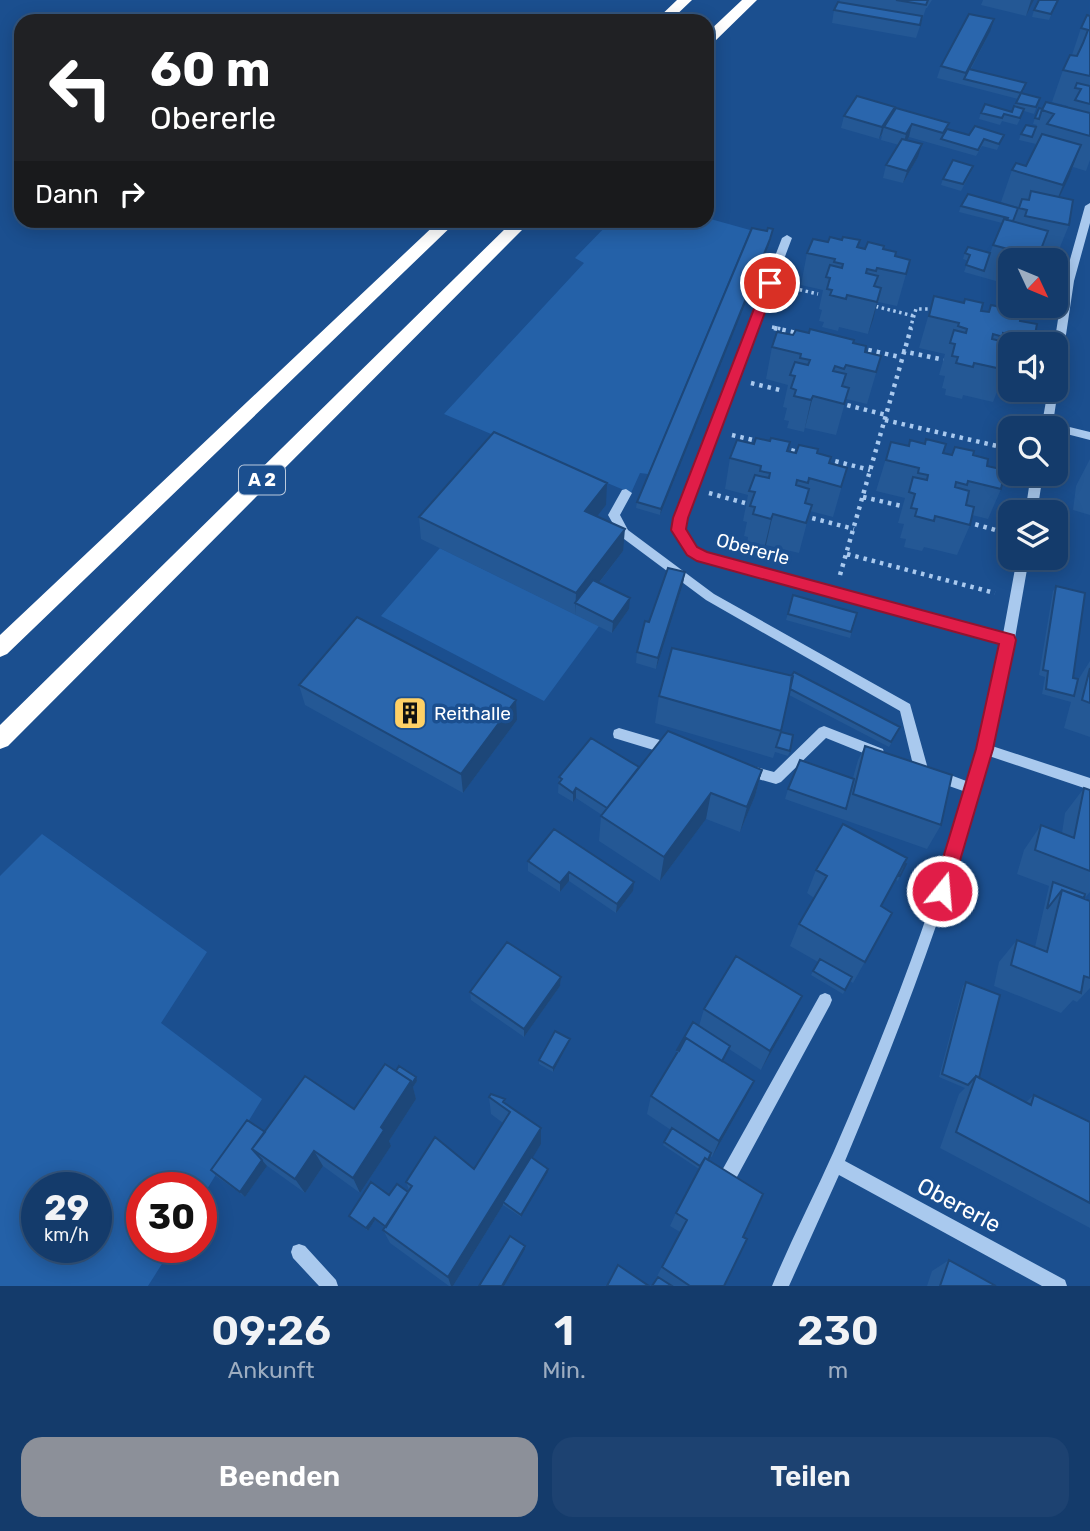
<!DOCTYPE html>
<html lang="de">
<head>
<meta charset="utf-8">
<style>
  body { margin:0; font-family:Rubik,sans-serif; background:#1d4271; color:#f1f3f6; height:100vh; display:flex; flex-direction:column; font-size:26px; white-space:nowrap }
  * { box-sizing:border-box; margin:0 }
  p { font-size:23px; color:#9dadc1 }
  .icon { flex:none; width:38px; height:38px; fill:none; stroke:currentColor; stroke-width:2; stroke-linecap:round; stroke-linejoin:round }
  .map { position:relative; height:1286px; overflow:hidden }
  .sheet { display:flex; flex-direction:column; background:#143b6b; flex:1 }
  .sheet>* { flex:none }
  .guide { position:absolute; left:14px; top:14px; width:700px; height:214px; border-radius:21px; box-shadow:0 4px 18px #0003,0 0 0 2px #33557e; background:#202124; color:#fff; overflow:hidden }
  .needle { width:46px; rotate:134deg }
  .buttons { position:absolute; left:998px; top:248px; display:grid; gap:14px }
  .buttons a { display:grid; place-items:center; width:70px; height:70px; border-radius:14px; background:#143b6b; box-shadow:0 4px 18px #0003,0 0 0 2px #33557e; font-size:35px }
  .speed { position:absolute; left:21px; top:1172px; display:flex; gap:14px; font-size:35px; font-weight:700; text-align:center }
  .speed>* { display:grid; place-content:center; width:91px; height:91px; border-radius:50%; background:#143b6b; box-shadow:0 4px 18px #0003,0 0 0 2px #33557e; line-height:1 }
  .speed small { font-size:18px; font-weight:400 }
  .speed .limit { border:10px solid #d22; background:#fff; color:#111 }
  .pin { position:absolute; display:grid; place-items:center; width:60px; height:60px; color:#fff; margin:-30px; border:4px solid #fff; border-radius:50%; box-shadow:0 2px 7px #0007 }
  .me { position:absolute; width:77px; margin:-38px; rotate:17deg; stroke-linejoin:round; filter:drop-shadow(0 0 5px #0008) }
  .turn { display:flex; align-items:center; gap:24px; height:147px; padding:0 21px; font-size:32px }
  .turn .icon { width:91px; height:91px; stroke-width:2.5 }
  .turn b { display:block; font-size:49px; line-height:60px }
  .then { display:flex; align-items:center; height:66px; padding:0 21px; background:#0003; gap:14px; font-size:26px }
  .eta { display:flex; justify-content:space-evenly; align-items:center; height:119px; text-align:center }
  .eta b { font-size:42px; font-weight:600; line-height:49px }
  .cta { display:flex; gap:14px; margin-top:auto; padding:14px 21px }
  .cta a { flex:1; height:80px; border-radius:21px; background:#8c9099; color:#fff; font-size:28px; font-weight:600; line-height:80px; text-align:center }
  .cta a+a { background:#1d4271; color:#f1f3f6 }
  .map>svg:first-child { display:block }
  .green { fill:#2461a8; fill-rule:evenodd }
  .lines { fill:none; stroke-linecap:round; stroke-linejoin:round }
  .path-far1 { stroke:#a9c9ee; stroke-width:3.5; stroke-dasharray:2.5 3.5; stroke-linecap:butt }
  .path { stroke:#a9c9ee; stroke-width:4.5; stroke-dasharray:3.5 5; stroke-linecap:butt }
  .minor { fill:#a9c9ee; fill-rule:evenodd }
  .highway { fill:#fff; fill-rule:evenodd }
  .wall { fill:#245895 }
  .shaded-wall { fill:#1d4779 }
  .building { fill:#2a66ad; stroke:#1d4779; stroke-width:2 }
  .route { fill:#e11d48; stroke:#92132f; stroke-width:2 }
  .labels { text-anchor:middle; dominant-baseline:central; stroke-width:7; stroke-linejoin:round; paint-order:stroke }
  .shield { fill:#1b4f8f; stroke:#bbcadd; stroke-width:2 }
  .shield-label { font-size:18px; font-weight:bold; fill:#fff }
  .street-label { font-size:19px; fill:#fff; stroke:#1b4f8f }
  .poi-label { font-size:19px; fill:#fff; stroke:#1b4f8f; text-anchor:start }
  .near-street-label { font-size:23px; fill:#fff; stroke:#1b4f8f }
</style>
</head>
<body>
<div class="map">
<svg width="1090" height="1286" viewBox="0 0 1090 1286">
  <rect width="100%" height="100%" fill="#1b4f8f"/>
  <path class="green" d="M707,218L750,230L648,474L640,473L631,493L444,414L584,263L575,258L611,221L707,220Z
    M440,548L599,626L544,701L381,616Z
    M42,834L207,952L161,1023L262,1099L201,1199V1188H142V1248H172L148,1286H0V876ZM37,1188H96V1248H37Z"/>
  <g class="lines">
    <path class="path-far1" d="M788,287L818,294
      M870,305L914,316
      M772,327L782,329
      M910,329L916,309H934"/>
    <path class="path" d="M774,328L797,333
      M860,348L900,357
      M902,351L949,361
      M751,383L784,391
      M839,403L886,415
      M885,420L1010,449
      M732,435L761,442
      M783,448L802,453
      M827,459L870,470
      M709,493L745,503
      M863,497L906,507
      M804,516L854,529
      M967,522L1010,534
      M847,554L995,593
      M840,575L911,328"/>
    <path class="minor" d="M1090,203V223L1074,281L1060,375L1055,379L1054,345L1064,281L1085,206Z
      M787,235L792,238L686,518L684,530L696,548L706,553L1003,634L1017,558H1029L1012,655L992,746L1090,778V790L989,756C951,895 901,1028 845,1161L1065,1280L1067,1286H1042L839,1175L789,1286H772C791,1240 814,1196 834,1151C885,1034 931,915 966,792L932,780L930,776L932,772L937,770L969,782L983,727L1002,643L699,560L688,554L672,530L674,518L782,238Z
      M1055,387L1058,390L1053,423L1090,432V440L1055,431V429H1041L1048,390H1055Z
      M1031,474H1043L1037,513H1025Z
      M626,489L632,493L620,515L628,530L714,594L910,704L928,769L926,773L921,775L916,773L914,769L900,711L706,600L620,536L608,515L622,490Z
      M824,726L883,749L884,753L883,757L878,759L826,738L781,782L776,784L740,774L738,770L740,766L745,764L774,772L819,728Z
      M619,728L670,743L675,745L676,749L675,753L670,755L614,738L613,734L614,730Z
      M825,993L830,995L832,1000L830,1005L732,1186L726,1188L720,1186L718,1180L720,1174L820,995Z
      M299,1244L305,1246L336,1280L338,1286H319L293,1258L291,1252L293,1246Z"/>
    <path class="highway" d="M677,0H692L670,21H655Z
      M742,0H757L712,44L707,45V33Z
      M440,220H458L7,654L0,657V635Z
      M514,220H532L8,746L0,749V725Z"/>
  </g>
  <path class="wall" d="M840,0H932L927,8H926L916,38L832,23L834,10Z
    M983,0H1034L1026,16L981,5Z
    M1058,0L1049,20L1032,17L1034,10Z
    M1090,16V160L1086,171L1073,167L1059,197L1069,225L1056,257L1039,254L1037,261H1010V285L964,272L968,261L963,259L965,253H990L1002,223L959,212L961,206L1018,208V207L1001,202L1012,170L1026,166L1036,144L1019,140L1021,134L1036,127L1037,125L1033,124L1035,118L1042,109L1068,107V106L1052,102L1063,70L1072,55L1081,28Z
    M990,32L971,69L1024,90L1022,93L1040,98L1034,114L1024,111L1017,125L1002,121L1000,125L979,119L981,113L1012,112L1018,99L937,78L941,66Z
    M895,107L893,112L949,123L947,129L969,135H1004L997,150L982,146L976,156L909,137L907,140L918,157L903,183L883,178L886,165L899,145L881,140L882,135L879,139L841,128L844,116Z
    M971,172L961,191L941,185L943,179Z
    M772,235L769,245L660,515L636,508L637,502Z
    M842,240H860L858,247L865,249H884L895,257L910,260L897,306L878,302L868,334L839,327L838,331L822,327L824,322L819,321L822,310L819,309L823,290L801,285L807,253L828,242Z
    M934,296L981,311L988,312L991,305L1008,312L1020,321L1034,340L1032,345H1010V369H1006L993,402L963,395L962,399L945,395L946,389L942,388L945,376L939,375L945,354L919,348Z
    M793,335L853,343L865,352L881,356L867,404L846,399L836,435L805,428L804,432L787,428L789,421L784,420L787,408L783,407L788,385L766,379L772,347Z
    M926,439L943,453L951,455L955,447L973,455L987,466L1001,489L988,519L972,515L970,525L957,555L924,547L922,551L904,547L906,539L900,538L904,524L898,523L905,498L876,491L891,442L908,446L924,443Z
    M788,451L796,453H817L830,463L847,468L833,517L810,511L799,553L766,545L764,549L747,544L748,537L744,536L747,522L743,521L748,495L725,489L730,458Z
    M1090,459V515L1073,510L1076,486Z
    M606,505L597,516L623,551L599,583L629,609L612,633L421,539L419,517Z
    M683,584L656,669L636,663L637,652L649,622Z
    M1056,586L1073,678L1078,680L1090,661V737L1064,728L1071,702L1042,694L1045,677L1039,675L1053,591Z
    M793,595L857,613L850,638L786,620Z
    M792,675L898,732L889,747L789,695L781,732L790,751L788,756L775,752L773,758L655,723L659,696Z
    M299,685L517,720L463,793L305,705Z
    M865,746L941,825L927,849L785,799L788,789L853,778L858,760Z
    M639,767L762,770L755,796L740,832L706,819L660,881L599,841L601,816L602,815L576,798L573,802L558,793L559,777Z
    M1084,788L1090,790V892L1084,899L1090,901V988L1077,1002L1073,1000L1061,1013L994,986L999,962L1017,940L1035,947L1049,886L1017,874L1024,850L1041,825L1062,833L1065,813Z
    M554,829L633,891L616,913L569,881L560,892L528,871V861Z
    M904,863L900,876L898,881L895,879L881,906L892,913L853,983L850,981L843,994L811,975L818,962L790,946L799,924L814,898L807,893L816,870Z
    M561,977L560,986L524,1037L471,1000L470,992Z
    M966,982L979,1078L1026,1102L1034,1095L1090,1122V1228L940,1148L959,1094L965,1088L939,1077L963,986Z
    M704,1009L792,1016L761,1070L729,1049L722,1061L745,1099L712,1157L710,1156L708,1160L743,1237L724,1286H652L680,1232L670,1226L676,1213L699,1169L663,1145L671,1130L647,1114L651,1096L677,1054L676,1053L677,1050L699,1026Z
    M570,1039L569,1042L553,1072L539,1064V1060Z
    M396,1071L417,1081L413,1087L416,1099L389,1141L391,1146L360,1193L323,1166L305,1193L266,1165L267,1166L245,1197L216,1176L211,1170L265,1132L354,1109Z
    M489,1097L505,1099V1103L541,1144L532,1158L548,1172L521,1217L503,1205L453,1286H449L390,1243L383,1230L385,1228L375,1220L368,1231L351,1218L349,1216L389,1195L408,1192L409,1190L406,1182L474,1169L503,1123L491,1114Z
    M949,1260L996,1286H927L932,1271Z"/>
  <path class="shaded-wall" d="M1031,0H1034L1026,16Z
    M994,19L990,32L965,79H964L966,73Z
    M895,107L892,120L884,127L882,134L879,139L882,127Z
    M912,124L909,137L903,146L906,134Z
    M922,144L918,157L903,183L907,171Z
    M1081,145L1069,177L1050,217L1063,185Z
    M773,229L769,245L660,515L661,509Z
    M881,288L873,320L868,334L877,302Z
    M813,396L804,432L811,400Z
    M607,483L606,505L584,533L585,511Z
    M773,514L766,545L764,549L771,519Z
    M625,529L623,551L581,606L575,603V615L576,593Z
    M685,572L683,584L656,669L658,658Z
    M630,598L629,609L612,633L613,622Z
    M516,700L517,720L463,793L461,774Z
    M762,770L755,796L740,832L747,807Z
    M576,788V798L573,802V793Z
    M711,793L706,819L660,881L664,857Z
    M569,872V881L560,892V883Z
    M634,882L633,891L616,913L617,904Z
    M561,977L560,986L524,1037V1029Z
    M802,996L792,1016L761,1070L770,1051Z
    M570,1039L569,1042L553,1072V1068Z
    M416,1077L417,1081L413,1087L416,1099L389,1141L391,1146L360,1193L353,1178L381,1127L411,1081Z
    M754,1081L745,1099L712,1157L719,1141Z
    M541,1128V1144L505,1203L503,1202V1205L453,1286H451L448,1277Z
    M314,1151L323,1166L305,1193L295,1179Z
    M262,1160L267,1166L245,1197L240,1192Z
    M548,1169V1172L521,1217V1215Z
    M374,1218L375,1220L368,1231L366,1228Z
    M525,1246V1249L504,1286H502Z"/>
  <path class="building" d="M896,0H928L926,5Z
    M1039,0H1058L1051,14L1034,10Z
    M838,2L922,16L920,25L834,10Z
    M969,14L994,19L966,73L941,66Z
    M1087,15L1090,16V76L1063,70L1070,55L1077,56L1083,43L1088,30L1081,28Z
    M969,69L1026,83L1021,93L964,79Z
    M1077,83L1090,86V104L1075,100L1081,89L1075,88Z
    M1021,93L1040,98L1036,107L1016,103Z
    M857,96L895,107L882,127L844,116Z
    M1046,102L1090,113V136L1047,124L1054,114L1042,110Z
    M985,104L1012,112L1014,106L1024,109L1020,118L1004,114L1002,118L981,113Z
    M896,108L949,123L943,133L912,124L906,134L884,127Z
    M1039,108L1042,109L1039,119L1035,118Z
    M1026,125L1036,127L1032,137L1021,134Z
    M975,126L1004,135L999,144L984,139L978,150L941,139L947,129L969,135Z
    M1042,134L1081,145L1063,185L1012,170L1016,163L1026,166Z
    M902,139L922,144L907,171L886,165Z
    M953,160L973,166L963,184L943,179Z
    M1031,191L1073,200L1069,225L1025,216L1027,210L1019,208L1022,199L1029,200Z
    M968,194L1018,208L1013,221L1007,220L1008,218L961,206Z
    M1004,219L1048,231L1038,257L993,245Z
    M752,228L767,231L768,228L773,229L770,239L661,509L637,502Z
    M830,237L842,240L843,237L860,240L857,247L865,249L868,242L884,246L883,249L896,252L895,256L910,260L906,274L877,268L876,271L867,269L866,273L878,276L874,286L881,288L877,302L847,295L846,299L830,295L832,290L827,289L830,278L826,277L830,265L842,268L843,264L834,262L835,259L807,253L813,239L828,242Z
    M968,247L990,253L984,271L966,265L970,255L965,253Z
    M934,296L964,303L965,299L983,303L981,311L989,312L991,305L1009,309L1008,312L1021,315L1020,321L1037,324L1034,340L1003,333V337L993,334L992,339L1005,342L1002,353L1009,355L1006,370L974,363L973,367L956,363L958,357L952,356L955,344L950,343L954,330L966,333L967,329L958,326L959,323L929,316Z
    M810,329L854,340L853,343L866,346L865,352L881,356L876,372L846,365L844,369L835,366L833,371L846,374L842,386L849,388L844,404L813,396L811,400L794,396L796,390L791,388L795,376L790,375L795,362L808,365L810,360L800,358L801,354L772,347L777,332L793,335L796,330L809,333Z
    M494,432L607,483L585,511L625,529L576,593L419,517Z
    M756,438L770,441L771,438L790,442L787,451L796,453L799,445L818,449L817,453L831,457L829,463L847,468L841,487L809,478L808,483L797,480L796,485L809,489L805,503L812,505L806,523L773,514L771,519L753,514L755,507L750,506L755,492L749,491L755,475L769,478L770,473L760,471L761,466L730,458L737,440L754,444Z
    M926,439L946,444L943,453L952,455L955,447L974,451L973,455L988,459L987,466L1005,470L1001,489L968,481L967,485L956,482L955,487L969,491L966,505L974,507L970,525L935,516L934,521L915,516L917,509L911,508L915,494L909,492L913,477L927,480L928,475L918,473L919,468L886,460L891,442L909,446L910,440L925,444Z
    M668,568L685,572L658,658L637,652L645,621L649,622Z
    M593,580L630,598L613,622L575,603Z
    M1056,586L1085,593L1073,678L1078,679L1074,696L1046,689L1048,671L1043,670Z
    M793,595L857,613L851,632L788,614Z
    M357,617L516,700L461,774L299,685Z
    M672,648L793,676L781,731L659,696Z
    M1090,668V703L1082,700Z
    M794,672L900,727L891,742L790,689L792,675Z
    M668,731L762,770L747,807L711,793L664,857L601,816Z
    M781,732L793,735L790,751L776,747Z
    M591,738L639,767L607,808L576,788L573,793L559,783L562,779L559,777Z
    M865,746L952,775L941,825L853,794Z
    M800,760L854,779L846,809L788,789Z
    M1084,788L1090,790V871L1035,850L1041,825L1074,838Z
    M843,824L907,858L881,906L892,913L865,962L799,924L827,876L816,870Z
    M554,829L634,882L617,904L569,872L560,883L528,861Z
    M904,863L906,864L900,876L898,875Z
    M1053,882L1085,894L1084,898L1062,890L1047,909Z
    M1062,890L1090,901V978L1084,976L1081,993L1011,965L1017,940L1047,952Z
    M507,942L561,977L524,1029L470,992Z
    M736,956L802,996L770,1051L704,1009Z
    M820,959L852,977L845,990L813,971Z
    M966,982L1000,995L979,1078L976,1076L968,1085L942,1074Z
    M693,1022L730,1046L722,1061L686,1038L679,1051L677,1050Z
    M555,1031L570,1039L553,1068L539,1060Z
    M686,1038L754,1081L719,1141L651,1096Z
    M385,1064L411,1081L381,1127L384,1130L353,1178L314,1151L295,1179L252,1149L305,1076L354,1109Z
    M399,1066L416,1077L412,1084L411,1081L396,1071Z
    M976,1076L1031,1105L1034,1095L1090,1122V1203L956,1132Z
    M491,1094L505,1099L503,1102L541,1128L448,1277L383,1230L412,1186L406,1182L435,1137L474,1169L510,1112L489,1097Z
    M247,1120L265,1132L252,1149L262,1160L240,1192L211,1170Z
    M672,1128L711,1153L708,1160L705,1158L700,1166L664,1142Z
    M531,1157L548,1169L521,1215L503,1202Z
    M705,1158L763,1194L743,1237L747,1239L724,1286H690L662,1267L687,1220L676,1213Z
    M371,1182L389,1195L397,1184L408,1192L386,1227L374,1218L366,1228L349,1216Z
    M510,1236L525,1246L502,1286H479Z
    M949,1260L996,1286H940Z
    M618,1265L649,1286H607Z
    M658,1277L672,1286H652Z"/>
  <path class="route" d="M770,279L776,283L688,518L686,529L697,547L707,552L1014,635L1016,640L993,749L951,891L948,897L942,899L935,897L933,891L976,749L999,644L697,561L687,555L671,530L673,518L764,283Z"/>
  <defs>
    <g id="building-square" transform="scale(1.75)"><rect x="-9" y="-9" width="18" height="18" rx="4" fill="#ffd166" stroke="#1b4f8f"/><path d="M-4-6H4V6H1V3H-1V6H-4ZM-2.5-4.3h1.7v1.8h-1.7ZM.8-4.3h1.7v1.8H.8ZM-2.5-1h1.7V.8h-1.7ZM.8-1h1.7V.8H.8Z" fill="#111"/></g>
  </defs>
  <g fill-rule="evenodd">
    <use href="#building-square" x="410" y="713"/>
  </g>
  <g class="labels">
    <rect class="shield" x="239" y="465.5" width="46" height="29" rx="5"/>
    <g class="shield-label">
      <text x="262" y="480">A 2</text>
    </g>
    <g class="street-label">
      <text transform="translate(753 549) rotate(15)">Obererle</text>
    </g>
    <g class="poi-label">
      <text x="434" y="713">Reithalle</text>
    </g>
    <g class="near-street-label">
      <text transform="translate(959 1205) rotate(28)">Obererle</text>
    </g>
  </g>
</svg>
<div class="buttons">
<a><svg class="needle" viewBox="-14 -14 28 28"><path d="M0-13l5 13h-10z" fill="#e53935"/><path d="M0 13l5-13h-10z" fill="#9dadc1"/></svg></a>
<a><svg class="icon" aria-label="sound" viewBox="0 0 24 24"><path d="M4 9h4l5-4v14l-5-4H4zM17 9q2 3 0 6"/></svg></a>
<a><svg class="icon" aria-label="search" viewBox="0 0 24 24"><circle cx="10" cy="10" r="6"/><path d="M15 15l6 6"/></svg></a>
<a><svg class="icon" aria-label="layers" viewBox="0 0 24 24"><path d="M12 4l9 5-9 5-9-5zM3 14l9 5 9-5"/></svg></a>
</div>
<div class="speed"><div>29<small>km/h</small></div><div class="limit">30</div></div>
<div class="pin" style="left:770px;top:283px;background:#d93025"><svg class="icon" aria-label="arrive" viewBox="0 0 24 24"><path d="M6 21V4h12l-3 4 3 4H6"/></svg></div>
<svg class="me" style="left:942px;top:891px" viewBox="-20 -20 40 40"><circle r="17" fill="#e11d48" stroke="#fff" stroke-width="3"/><path d="M0-11L8 9 0 5-8 9z" fill="#fff"/></svg>
<div class="guide">
<div class="turn"><svg class="icon" aria-label="left" viewBox="0 0 24 24"><path d="M17 20v-9H6M10 6l-5 5 5 5"/></svg><div><b>60 m</b>Obererle</div></div>
<div class="then">Dann<svg class="icon" aria-label="right" viewBox="0 0 24 24"><path d="M7 20v-9h11M14 6l5 5-5 5"/></svg></div>
</div>
</div>
<section class="sheet">
<div class="eta">
<div><b>09:26</b><p>Ankunft</p></div>
<div><b>1</b><p>Min.</p></div>
<div><b>230</b><p>m</p></div>
</div>
<div class="cta"><a>Beenden</a><a>Teilen</a></div>
</section>
</body>
</html>
